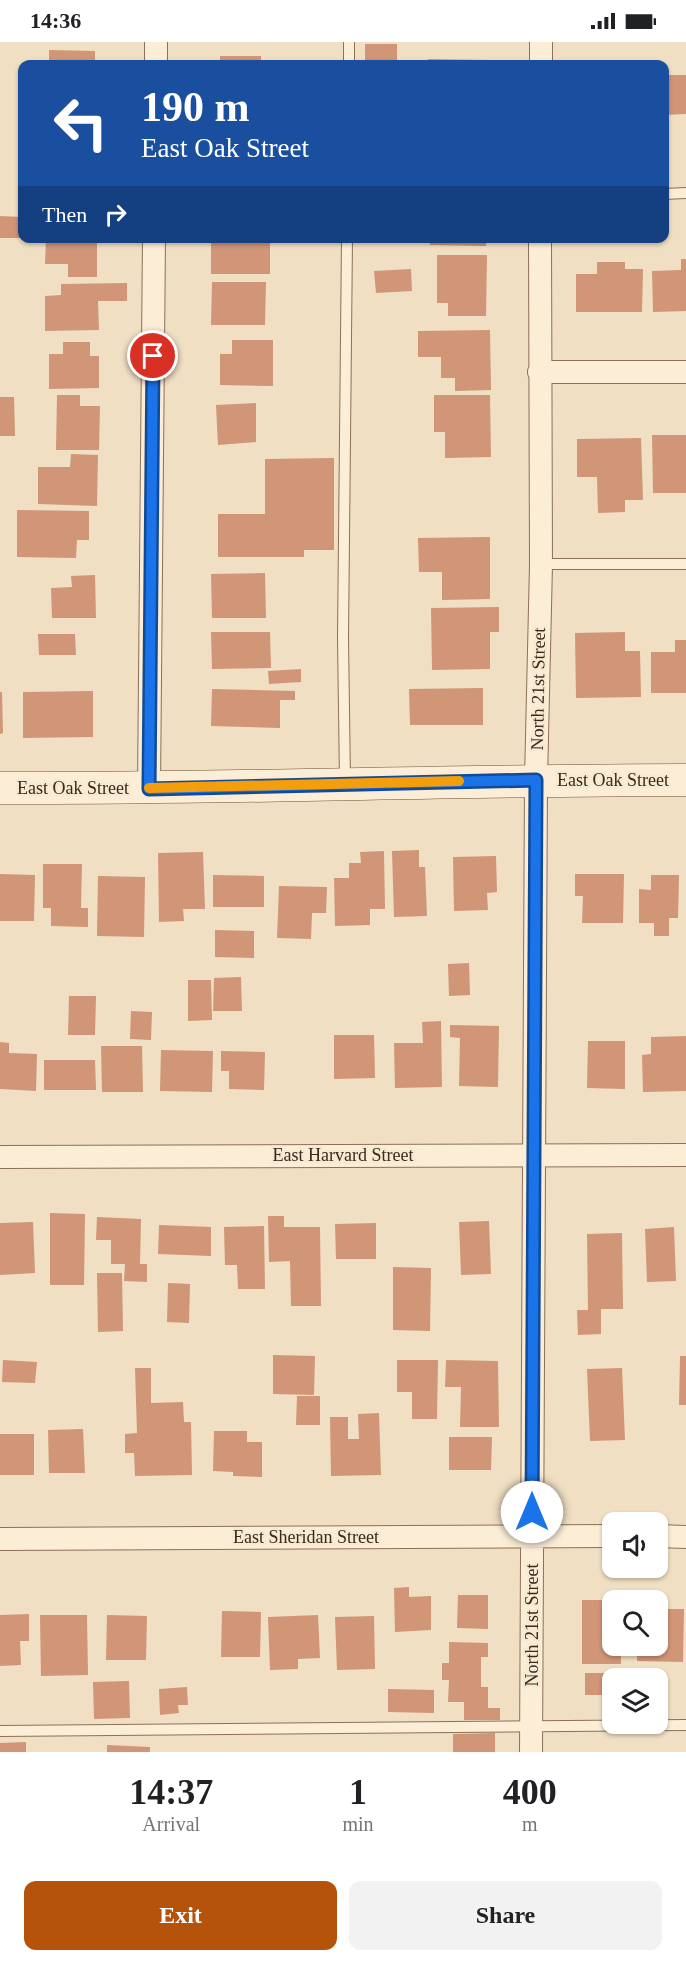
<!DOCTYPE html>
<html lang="en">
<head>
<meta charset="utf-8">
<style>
  body { margin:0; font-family:"Times New Roman",serif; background:#f2f2f2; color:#202124; height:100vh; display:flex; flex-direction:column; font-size:22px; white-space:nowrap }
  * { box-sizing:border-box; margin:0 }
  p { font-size:20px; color:#757577 }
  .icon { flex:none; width:33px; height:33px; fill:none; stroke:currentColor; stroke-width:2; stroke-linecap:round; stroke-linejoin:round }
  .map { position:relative; height:1710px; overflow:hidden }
  .sheet { display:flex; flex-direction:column; background:#fff; flex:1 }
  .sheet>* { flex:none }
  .hud { position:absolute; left:18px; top:18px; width:651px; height:183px; border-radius:12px; box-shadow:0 2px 4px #0004; background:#1a4fa0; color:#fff; overflow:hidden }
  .tools { position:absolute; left:602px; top:1470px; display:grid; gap:12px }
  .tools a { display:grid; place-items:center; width:66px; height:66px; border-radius:12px; background:#fff; box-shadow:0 2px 4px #0004; font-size:30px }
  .pin { position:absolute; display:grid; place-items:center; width:51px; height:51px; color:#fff; margin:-26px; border:3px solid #fff; border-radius:50%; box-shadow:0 2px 6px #0007 }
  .me { position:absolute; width:66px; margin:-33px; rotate:0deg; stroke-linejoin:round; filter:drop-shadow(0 0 4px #0008) }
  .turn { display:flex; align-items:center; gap:21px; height:126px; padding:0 24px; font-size:27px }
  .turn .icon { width:78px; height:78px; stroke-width:2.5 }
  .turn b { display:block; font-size:42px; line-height:51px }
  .then { display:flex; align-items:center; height:57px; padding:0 24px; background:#0003; gap:12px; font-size:22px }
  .eta { display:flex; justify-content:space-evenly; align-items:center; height:102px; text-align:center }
  .eta b { font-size:36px; font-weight:700; line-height:42px }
  .action { display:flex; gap:12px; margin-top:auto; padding:12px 24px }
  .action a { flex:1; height:69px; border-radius:12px; background:#b45309; color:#fff; font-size:24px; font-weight:700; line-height:69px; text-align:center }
  .action a+a { background:#f2f2f2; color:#202124 }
  .status { display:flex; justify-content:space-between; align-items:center; height:42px; padding:0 30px; background:#fff; direction:ltr }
  .status svg { height:16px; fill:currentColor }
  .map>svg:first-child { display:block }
  .building { fill:#d19577 }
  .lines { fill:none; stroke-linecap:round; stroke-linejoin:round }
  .lane-casing { stroke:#8c7058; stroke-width:12 }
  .street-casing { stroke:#8c7058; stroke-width:24 }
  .secondary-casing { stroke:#6d513c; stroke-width:33 }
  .lane { stroke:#fbedd6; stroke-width:10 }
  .street { stroke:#fbedd6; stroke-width:22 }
  .secondary { stroke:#fbedd6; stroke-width:32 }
  .route-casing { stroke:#114b97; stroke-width:15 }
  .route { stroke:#1a73e8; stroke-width:10 }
  .slow { stroke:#f59e0b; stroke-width:10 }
  .labels { text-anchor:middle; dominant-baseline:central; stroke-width:5; stroke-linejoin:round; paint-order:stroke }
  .street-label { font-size:18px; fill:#3b291d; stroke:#f7ead3 }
</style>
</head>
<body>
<div class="status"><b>14:36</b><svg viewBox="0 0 49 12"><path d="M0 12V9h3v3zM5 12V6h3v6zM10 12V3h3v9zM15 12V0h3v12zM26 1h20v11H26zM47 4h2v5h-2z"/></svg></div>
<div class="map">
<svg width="686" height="1710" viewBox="0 0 686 1710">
  <rect width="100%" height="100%" fill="#f0dfc3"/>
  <path class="building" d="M365,2H397V22H365Z
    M49,8L95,9V22H49Z
    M220,14H261V22H220Z
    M428,17L487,18V22H427Z
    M664,33H686V72L664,73Z
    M0,174L22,175V196H0Z
    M46,196H97V235H68V222H45Z
    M211,196H270V232H211Z
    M430,196H486V204L430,203Z
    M437,213H487L486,274H448V261H437Z
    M681,217H686V269L653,270L652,229L681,228Z
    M597,220H625V227H643L642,270H576V232H597Z
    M411,227L412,249L376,251L374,229Z
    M212,240H266L265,283H211Z
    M127,241V259H98L99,288L45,289V254L61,253V242Z
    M490,288L491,348L455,349V336H441V315H418V289Z
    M232,298H273V344L220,343V312H232Z
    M63,300H90V314H99V346L49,347V312H63Z
    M57,353H80V364H100L99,408H56Z
    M434,353H490L491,415L445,416V390H434Z
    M0,355H14L15,394H0Z
    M256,361V400L218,403L216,363Z
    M652,393H686V451H653Z
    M641,396L643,458H625V470L598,471L597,435H577V397Z
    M71,412L98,413L97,464L38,462V425H70Z
    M334,416V508H304V515H218V472H265V417Z
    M17,468L89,469V498H77L76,516L17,515Z
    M490,495V557L442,558V530H419L418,496Z
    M265,531L266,576H212L211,532Z
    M95,533L96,576H52L51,546L72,545L71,534Z
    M499,565V590H490V627L432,628L431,566Z
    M211,590H270L271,626L212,627Z
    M625,590V609H640L641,655L576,656L575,591Z
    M38,592H75L76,613H39Z
    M675,598H686V651H651V610H675Z
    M301,627V640L269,642L268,629Z
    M483,646V683H410L409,647Z
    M212,647L295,649V658H280V686L211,684Z
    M93,649V695L23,696V650Z
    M0,650H2L3,691L0,692Z
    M419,808V825H425L427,874L394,875L392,809Z
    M384,809L385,867H370V883L335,884L334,836H349V821H361L360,810Z
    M203,810L205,867H183L184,879L159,880L158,811Z
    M496,814L497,850L487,851L488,868L454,869L453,815Z
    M43,822H82L81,866H88V885L51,884V866H43Z
    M0,832L35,833L34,879H0Z
    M575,832H624L623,881H582L583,854H575Z
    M213,833L264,834V865H213Z
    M651,833H679L678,876H669V894H654V881H639V847L651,848Z
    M98,834L145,835L144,895L97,894Z
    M279,844L327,845L326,871H312L311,897L277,896Z
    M215,888L254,889V916L215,915Z
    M469,921L470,953L449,954L448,922Z
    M241,935L242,969H213L214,936Z
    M188,938H211L212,978L188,979Z
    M69,954H96L95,993H68Z
    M131,969L152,970L151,998L130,997Z
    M441,979L442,1045L395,1046L394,1001H423L422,980Z
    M450,983L499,984L498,1045L459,1044L460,996L450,995Z
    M334,993H374L375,1036L334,1037Z
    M686,994V1049L643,1050L642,1013L651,1012V995Z
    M588,999H625V1047L587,1046Z
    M0,1000L9,1001V1011L37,1012L36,1049L0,1047Z
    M101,1004H142L143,1050H102Z
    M161,1008L213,1009L212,1050L160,1049Z
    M221,1009L265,1010L264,1048L229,1047V1029H221Z
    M44,1018H95L96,1048H44Z
    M50,1171L85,1172L84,1243H50Z
    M268,1174H284V1185H320L321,1264H291L290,1219L269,1220Z
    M97,1175L141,1177L140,1222H147V1240L124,1239L125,1222H111V1198H96Z
    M489,1179L491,1232L461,1233L459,1180Z
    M33,1180L35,1231L0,1233V1181Z
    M376,1181V1217H336L335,1182Z
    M159,1183L211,1185V1214L158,1212Z
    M264,1184L265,1247H238L237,1223H225L224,1185Z
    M674,1185L676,1239L647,1240L645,1187Z
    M622,1191L623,1267H601V1292L578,1293L577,1268H588L587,1192Z
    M393,1225L431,1226L430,1289L393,1288Z
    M97,1231H122L123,1289L98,1290Z
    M168,1241L190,1242L189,1281L167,1280Z
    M273,1313L315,1314L314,1353L273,1352Z
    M680,1314H686V1363H679Z
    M3,1318L37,1320L35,1341L2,1340Z
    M397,1318H438L437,1377H412V1350H397Z
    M446,1318L498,1319L499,1385H460L461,1345H445Z
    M135,1326H151V1361L183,1360L184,1380H191L192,1433L135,1434L134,1411H125V1392L137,1391Z
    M622,1326L625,1398L590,1399L587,1327Z
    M297,1354H320V1383H296Z
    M379,1371L381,1433L331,1434L330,1375H348V1397H359L358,1372Z
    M83,1387L85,1431H49L48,1388Z
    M214,1389H247V1400H262V1435L233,1434V1430L213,1429Z
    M0,1392H34V1433H0Z
    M449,1395H492L491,1428H449Z
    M409,1545V1555L431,1554V1588L395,1590L394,1546Z
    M458,1553H488V1587L457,1586Z
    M582,1558H612V1604H621V1622H582Z
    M657,1567H684L683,1620L637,1619V1604H657Z
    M222,1569L261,1570L260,1615H221Z
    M29,1572V1599H20L21,1623L0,1624V1573Z
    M40,1573H87L88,1633L41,1634Z
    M107,1573L147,1574L146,1618H106Z
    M318,1573L320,1616L298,1617V1627L270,1628L268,1575Z
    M374,1574L375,1627L337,1628L335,1575Z
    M449,1600L488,1601V1615H481V1645H488V1666H500V1678H464V1660H448L449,1638H442V1621H449Z
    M585,1631H618V1636H612V1653H585Z
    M129,1639L130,1676L94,1677L93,1640Z
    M187,1645L188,1663H178L179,1671L160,1673L159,1647Z
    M388,1647L434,1648V1671L388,1670Z
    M495,1691V1710H453V1692Z
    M26,1700V1710H0V1701Z
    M107,1703L150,1705V1710H107Z"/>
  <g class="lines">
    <g class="lane-casing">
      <path id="lane" d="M349,22V0
        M664,152L686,151
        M541,522H686
        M345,739L343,596L347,196
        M0,1689L686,1683"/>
    </g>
    <g class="street-casing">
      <path id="street" d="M156,22V0
        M541,22V0
        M539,330H686
        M149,747L154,196
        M0,1115L686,1113
        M657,1494L686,1495
        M0,1497L612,1494
        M531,1710L536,738L541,522L540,196"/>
    </g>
    <g class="secondary-casing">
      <path id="secondary" d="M0,746C229,747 457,738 686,738"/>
    </g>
    <use href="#lane" class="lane"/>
    <use href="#street" class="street"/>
    <use href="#secondary" class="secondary"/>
  </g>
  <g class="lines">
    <g class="route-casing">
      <path id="route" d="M153,314L149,747L536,738L532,1470"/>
    </g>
    <use href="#route" class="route"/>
    <path class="slow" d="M149,746L459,739"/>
  </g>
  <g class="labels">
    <g class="street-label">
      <text transform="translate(538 647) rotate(-89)">North 21st Street</text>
      <text x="613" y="738">East Oak Street</text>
      <text x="73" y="746">East Oak Street</text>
      <text x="343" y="1113">East Harvard Street</text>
      <text x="306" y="1495">East Sheridan Street</text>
      <text transform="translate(532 1583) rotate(-90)">North 21st Street</text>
    </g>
  </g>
</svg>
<div class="tools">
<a><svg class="icon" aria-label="sound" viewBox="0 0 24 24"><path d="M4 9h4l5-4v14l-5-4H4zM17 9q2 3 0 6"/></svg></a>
<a><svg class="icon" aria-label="search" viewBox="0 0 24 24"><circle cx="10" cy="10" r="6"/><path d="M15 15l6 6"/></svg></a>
<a><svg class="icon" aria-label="layers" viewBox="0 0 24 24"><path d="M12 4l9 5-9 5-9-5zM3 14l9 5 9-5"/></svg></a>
</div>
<div class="pin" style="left:153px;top:314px;background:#d93025"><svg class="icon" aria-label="arrive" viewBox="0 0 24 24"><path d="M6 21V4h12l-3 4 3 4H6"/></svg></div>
<svg class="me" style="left:532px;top:1470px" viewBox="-20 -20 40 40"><circle r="19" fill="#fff"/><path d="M0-13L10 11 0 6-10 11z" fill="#1a73e8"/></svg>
<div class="hud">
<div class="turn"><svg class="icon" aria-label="left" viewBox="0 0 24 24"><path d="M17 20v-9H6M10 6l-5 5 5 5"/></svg><div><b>190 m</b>East Oak Street</div></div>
<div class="then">Then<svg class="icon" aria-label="right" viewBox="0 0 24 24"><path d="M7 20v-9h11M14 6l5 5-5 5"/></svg></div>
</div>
</div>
<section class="sheet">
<div class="eta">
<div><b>14:37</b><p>Arrival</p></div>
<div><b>1</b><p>min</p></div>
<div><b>400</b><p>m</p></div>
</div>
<div class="action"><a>Exit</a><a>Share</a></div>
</section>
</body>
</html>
